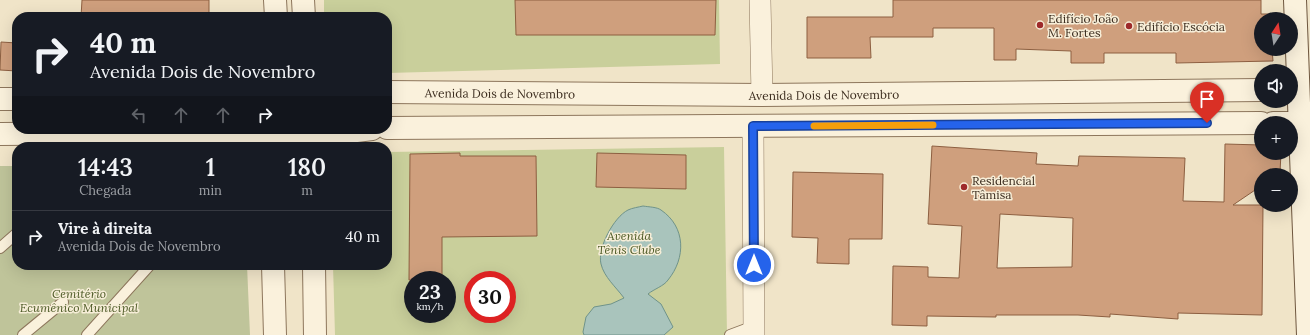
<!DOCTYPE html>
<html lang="pt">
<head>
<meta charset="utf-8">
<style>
  body { margin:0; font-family:Lora,serif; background:#20242c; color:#f1f3f6; height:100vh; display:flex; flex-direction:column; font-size:15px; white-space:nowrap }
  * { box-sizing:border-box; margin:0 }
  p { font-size:13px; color:#9ea1a6 }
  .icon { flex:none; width:22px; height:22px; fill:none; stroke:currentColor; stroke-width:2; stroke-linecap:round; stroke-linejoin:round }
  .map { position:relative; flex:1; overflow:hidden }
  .sheet { position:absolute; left:12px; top:142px; width:380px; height:128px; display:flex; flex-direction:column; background:#171b24; border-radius:16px; box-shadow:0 4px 16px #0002 }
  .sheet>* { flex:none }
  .hud { position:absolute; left:12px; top:12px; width:380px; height:122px; border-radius:16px; box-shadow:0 4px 16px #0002; background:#171b24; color:#f1f3f6; overflow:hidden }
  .needle { width:26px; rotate:12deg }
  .tools { position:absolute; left:1254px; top:12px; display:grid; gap:8px }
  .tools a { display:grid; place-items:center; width:44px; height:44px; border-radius:50%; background:#171b24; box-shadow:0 4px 16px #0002; font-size:20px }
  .speed { position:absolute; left:404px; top:271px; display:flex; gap:8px; font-size:20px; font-weight:700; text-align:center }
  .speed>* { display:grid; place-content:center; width:52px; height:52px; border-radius:50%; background:#171b24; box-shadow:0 4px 16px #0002; line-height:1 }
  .speed small { font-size:10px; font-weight:400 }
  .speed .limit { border:6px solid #d22; background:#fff; color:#111 }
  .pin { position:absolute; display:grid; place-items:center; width:34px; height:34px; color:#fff; margin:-41px -17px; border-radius:50% 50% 50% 0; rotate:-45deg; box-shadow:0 0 4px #0007 }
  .pin .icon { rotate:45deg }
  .me { position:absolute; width:44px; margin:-22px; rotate:0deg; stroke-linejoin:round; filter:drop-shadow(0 0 3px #0008) }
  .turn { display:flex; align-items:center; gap:14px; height:84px; padding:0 12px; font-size:18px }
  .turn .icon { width:52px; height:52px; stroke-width:2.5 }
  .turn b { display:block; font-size:28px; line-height:34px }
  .lanes { display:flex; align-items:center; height:38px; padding:0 12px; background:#0003; justify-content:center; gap:20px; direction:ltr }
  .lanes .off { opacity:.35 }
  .eta { display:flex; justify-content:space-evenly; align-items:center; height:68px; text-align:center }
  .eta b { font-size:24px; font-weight:600; line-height:28px }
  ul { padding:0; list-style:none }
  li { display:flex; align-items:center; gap:12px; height:52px; padding:0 12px; border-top:1px solid #363941 }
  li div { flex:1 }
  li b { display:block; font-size:15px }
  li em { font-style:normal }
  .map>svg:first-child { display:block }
  .green { fill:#c9cf9b; fill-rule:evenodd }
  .cemetery { fill:#bfc49a }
  .water { fill:#a9c4bc; stroke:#6f938a }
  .building { fill:#cf9f7d; stroke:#8d5f41; fill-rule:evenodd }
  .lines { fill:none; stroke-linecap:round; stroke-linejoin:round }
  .service-casing { stroke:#8d765c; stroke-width:12 }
  .minor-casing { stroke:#8d765c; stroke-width:22 }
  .tertiary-casing { stroke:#8d765c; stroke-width:24 }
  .secondary-casing { stroke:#6f573f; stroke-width:24 }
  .service { stroke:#faf1dc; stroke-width:10 }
  .minor { stroke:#faf1dc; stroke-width:21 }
  .tertiary { stroke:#faf1dc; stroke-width:22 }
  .secondary { stroke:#faf1dc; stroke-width:22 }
  .route-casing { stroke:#184099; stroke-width:10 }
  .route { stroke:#2563eb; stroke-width:7 }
  .slow { stroke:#f59e0b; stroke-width:7 }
  .poi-dot { fill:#9e2a2b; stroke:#f7eed8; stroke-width:1.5 }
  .labels { text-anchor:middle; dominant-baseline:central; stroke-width:3; stroke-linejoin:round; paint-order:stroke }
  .poi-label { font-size:12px; fill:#3d2e20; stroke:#f7eed8; text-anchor:start }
  .street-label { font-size:12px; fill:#3d2e20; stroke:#f7eed8 }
  .park-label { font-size:12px; font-style:italic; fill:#4d5a26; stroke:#f7eed8 }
</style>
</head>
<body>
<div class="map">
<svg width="1310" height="335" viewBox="0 0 1310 335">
  <rect width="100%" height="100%" fill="#f0e4c8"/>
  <path class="green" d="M324,0H719L720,64L387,73V17H324Z
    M724,147L727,335H335L333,265H387V152ZM413,280H447V314H413ZM473,280H507V314H473Z"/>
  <path class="cemetery" d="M0,166H17V265H247L250,335H0Z"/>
  <path class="water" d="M643,206C649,207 657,207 661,210C686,227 686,258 668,280C664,286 654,289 648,294L661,304L673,327L664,335H584L583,332L586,317L594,307L611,304L624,298C616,287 604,277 601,264C597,248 614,217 628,210C632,208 639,207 643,206Z"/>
  <path class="building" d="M82,0H209V17H81Z
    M515,0H716L715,35H516Z
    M893,0H1261V14H1270L1271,19H1261V49H1272L1273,61L1176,63V53H1104V63H1071V51L1016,49V60H994V28H933V37H870L871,58H807V17H893Z
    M1,42L17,43V71L0,70Z
    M1225,144L1261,145V153H1281L1280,172L1277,175H1261V186L1233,205H1263L1262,315L1178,313V319L1110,314V317L1078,315H996V317L927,316V326L892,325L893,266L928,267V277L959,278L962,226L928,224L932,146L1037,153L1036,164L1078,166L1079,156L1185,158L1183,201L1224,202ZM1000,214L1073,218L1072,267L997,268Z
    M460,153V156H536L537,236L442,237V280H409L410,154Z
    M597,153L686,155V189L596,187Z
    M793,172L883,174L882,239H849V264L817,263L818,238L792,237Z"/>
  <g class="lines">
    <g class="service-casing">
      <path id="service" d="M256,147L267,133
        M0,248L17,233
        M23,335L63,302
        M87,335L150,265
        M730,335L754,326"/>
    </g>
    <g class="minor-casing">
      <path id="minor" d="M760,0L762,95
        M753,126L754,335"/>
    </g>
    <g class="tertiary-casing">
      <g id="tertiary">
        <path d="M275,0L276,17"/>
        <path d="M303,0L304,17"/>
        <path id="s1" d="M387,92L762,95L1261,90"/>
        <path d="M0,99H17"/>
        <path d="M1273,123H1310"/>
        <path d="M387,128L1261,123"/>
        <path d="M267,129C278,148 304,143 315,129"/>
        <path d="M0,134L269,132"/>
        <path d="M309,137L372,129"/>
        <path d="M273,265L275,335"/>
        <path d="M314,265L315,335"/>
      </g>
    </g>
    <g class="secondary-casing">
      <path id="secondary" d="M1295,0L1308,335"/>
    </g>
    <use href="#service" class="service"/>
    <use href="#minor" class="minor"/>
    <use href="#tertiary" class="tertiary"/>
    <use href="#secondary" class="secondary"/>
  </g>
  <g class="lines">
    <g class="route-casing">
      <path id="route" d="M754,265L753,126L1207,123"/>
    </g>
    <use href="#route" class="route"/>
    <path class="slow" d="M814,126L933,125"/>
  </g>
  <g class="poi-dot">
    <circle cx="1040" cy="25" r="4"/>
    <circle cx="1129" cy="26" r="4"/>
    <circle cx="964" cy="187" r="4"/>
  </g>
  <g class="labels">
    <g class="poi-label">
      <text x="1048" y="18">Edifício João<tspan x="1048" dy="14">M. Fortes</tspan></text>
      <text x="1137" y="26">Edifício Escócia</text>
      <text x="972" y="180">Residencial<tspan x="972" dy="14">Tâmisa</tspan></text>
    </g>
    <g class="street-label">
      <text stroke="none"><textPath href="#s1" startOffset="113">Avenida Dois de Novembro</textPath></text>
      <text stroke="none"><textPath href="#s1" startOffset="437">Avenida Dois de Novembro</textPath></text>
    </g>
    <g class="park-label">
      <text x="629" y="235">Avenida<tspan x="629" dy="14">Tênis Clube</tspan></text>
      <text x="79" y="293">Cemitério<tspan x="79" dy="14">Ecumênico Municipal</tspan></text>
    </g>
  </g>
</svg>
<div class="tools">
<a><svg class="needle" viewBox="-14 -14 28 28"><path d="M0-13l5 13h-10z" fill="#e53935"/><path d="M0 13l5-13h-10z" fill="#9ea1a6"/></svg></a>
<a><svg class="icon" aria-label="sound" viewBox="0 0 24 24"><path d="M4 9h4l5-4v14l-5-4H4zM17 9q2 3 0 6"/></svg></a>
<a>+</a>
<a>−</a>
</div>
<div class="speed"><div>23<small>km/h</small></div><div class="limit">30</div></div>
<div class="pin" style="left:1207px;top:123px;background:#d93025"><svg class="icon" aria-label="arrive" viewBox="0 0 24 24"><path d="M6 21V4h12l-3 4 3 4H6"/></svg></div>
<svg class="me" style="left:754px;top:265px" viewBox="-20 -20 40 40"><circle r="17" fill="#2563eb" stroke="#fff" stroke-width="3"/><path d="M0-11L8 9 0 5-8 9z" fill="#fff"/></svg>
<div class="hud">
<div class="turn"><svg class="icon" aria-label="right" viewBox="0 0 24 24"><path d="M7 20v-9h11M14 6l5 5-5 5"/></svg><div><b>40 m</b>Avenida Dois de Novembro</div></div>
<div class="lanes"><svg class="icon off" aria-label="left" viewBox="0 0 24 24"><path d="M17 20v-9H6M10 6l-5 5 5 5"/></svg><svg class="icon off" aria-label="ahead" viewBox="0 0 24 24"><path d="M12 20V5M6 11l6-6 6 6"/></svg><svg class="icon off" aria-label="ahead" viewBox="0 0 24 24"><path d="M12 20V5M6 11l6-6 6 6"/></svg><svg class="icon" aria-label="right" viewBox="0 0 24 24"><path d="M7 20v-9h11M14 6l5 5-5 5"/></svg></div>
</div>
<section class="sheet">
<div class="eta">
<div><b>14:43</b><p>Chegada</p></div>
<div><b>1</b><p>min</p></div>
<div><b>180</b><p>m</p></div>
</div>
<ul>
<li><svg class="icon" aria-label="right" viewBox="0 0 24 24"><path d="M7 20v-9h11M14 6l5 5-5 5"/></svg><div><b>Vire à direita</b><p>Avenida Dois de Novembro</p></div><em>40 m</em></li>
</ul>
</section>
</div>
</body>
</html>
